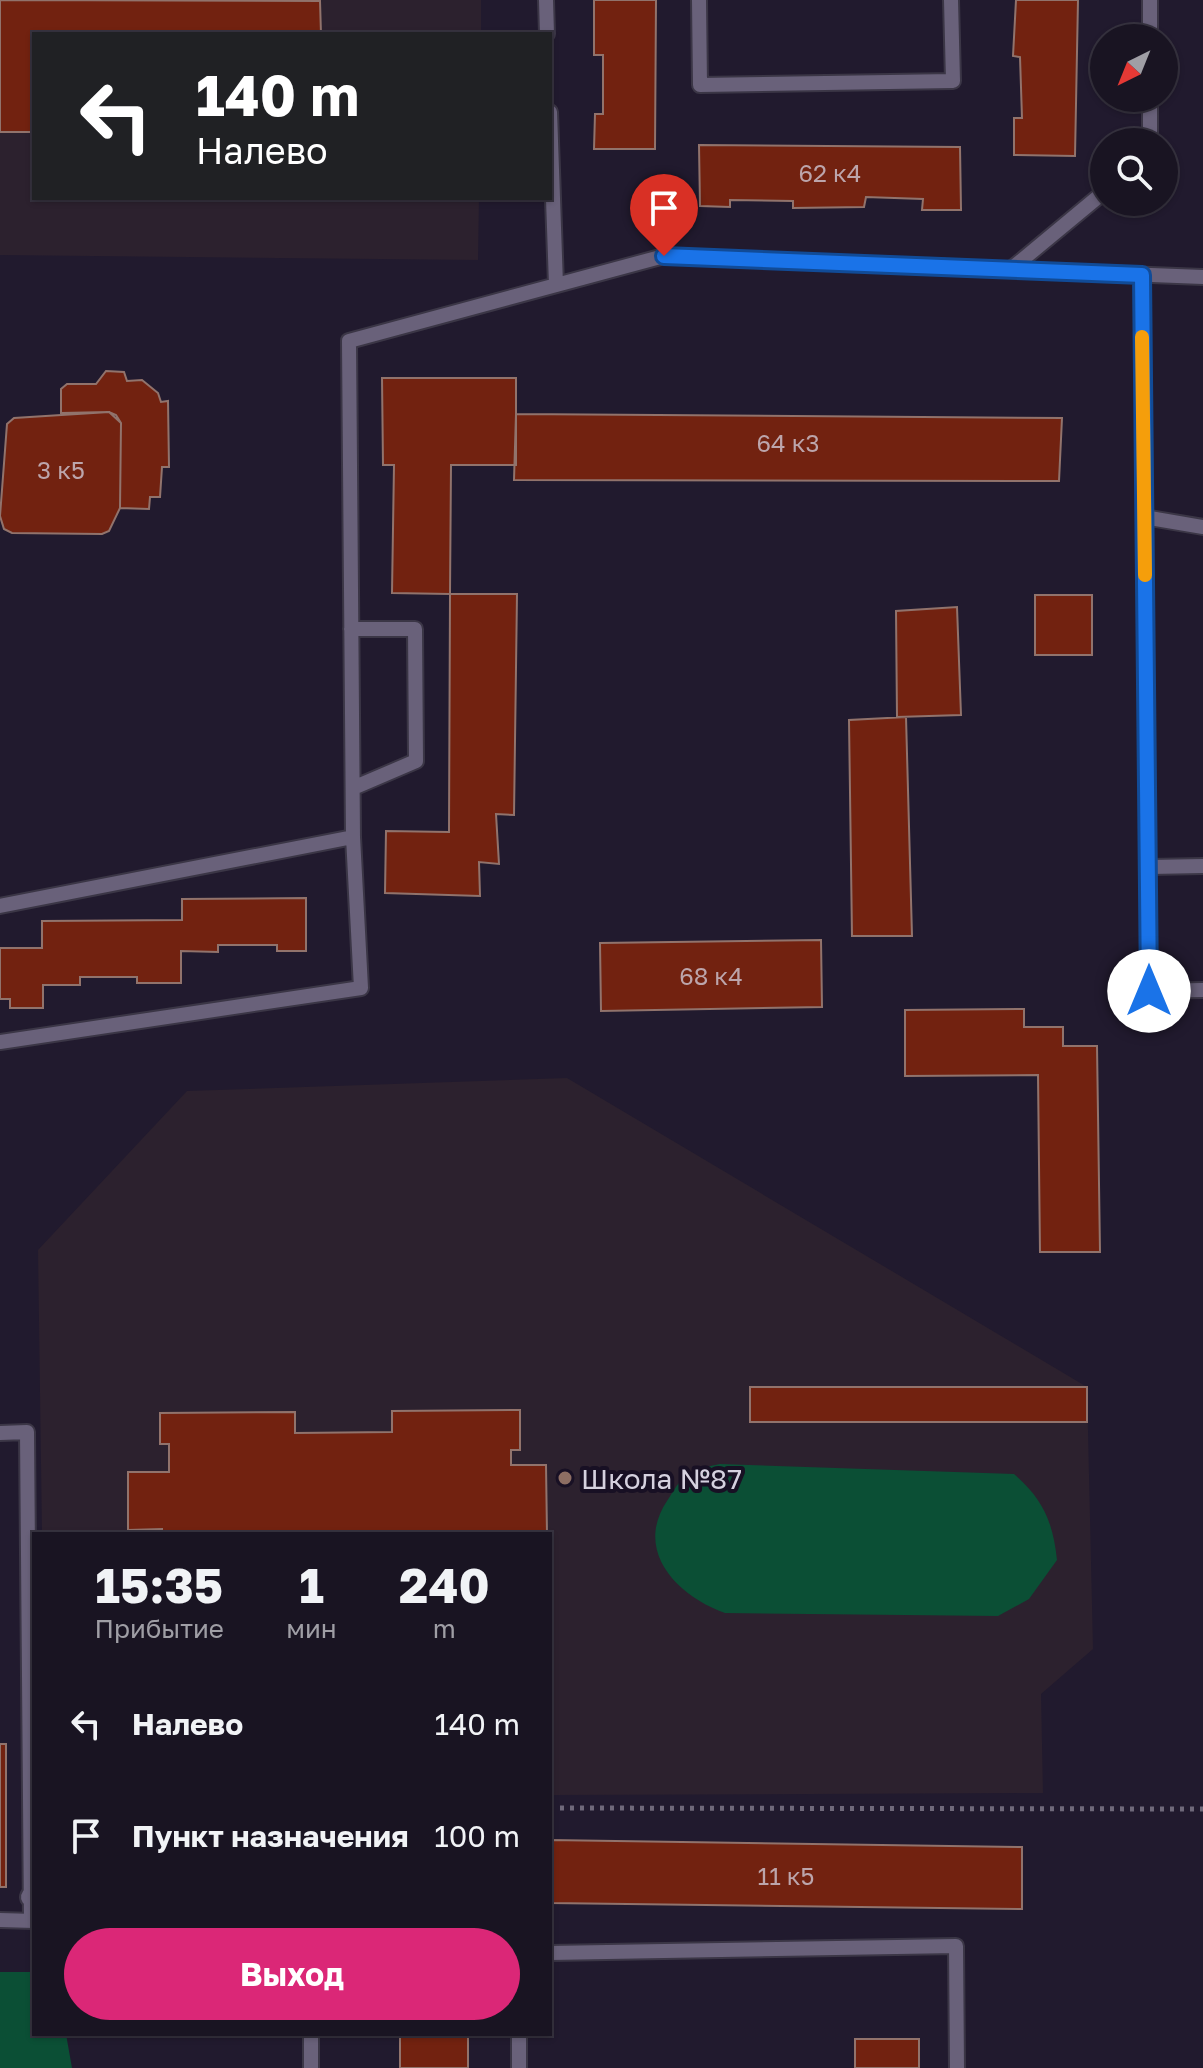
<!DOCTYPE html>
<html lang="ru">
<head>
<meta charset="utf-8">
<style>
  body { margin:0; font-family:"Golos Text",sans-serif; background:#221d2a; color:#f1f3f6; height:100vh; display:flex; flex-direction:column; font-size:30px; white-space:nowrap }
  * { box-sizing:border-box; margin:0 }
  p { font-size:26px; color:#9f9ea5 }
  .icon { flex:none; width:44px; height:44px; fill:none; stroke:currentColor; stroke-width:2; stroke-linecap:round; stroke-linejoin:round }
  .map { position:relative; flex:1; overflow:hidden }
  .sheet { position:absolute; left:32px; top:1532px; width:520px; height:504px; display:flex; flex-direction:column; background:#191422; border-radius:0px; box-shadow:0 2px 6px #0004,0 0 0 2px #373340 }
  .sheet>* { flex:none }
  .banner { position:absolute; left:32px; top:32px; width:520px; height:168px; border-radius:0px; box-shadow:0 2px 6px #0004,0 0 0 2px #373340; background:#202124; color:#fff; overflow:hidden }
  .needle { width:52px; rotate:223deg }
  .tools { position:absolute; left:1090px; top:24px; display:grid; gap:16px }
  .tools a { display:grid; place-items:center; width:88px; height:88px; border-radius:50%; background:#191422; box-shadow:0 2px 6px #0004,0 0 0 2px #373340; font-size:40px }
  .pin { position:absolute; display:grid; place-items:center; width:68px; height:68px; color:#fff; margin:-82px -34px; border-radius:50% 50% 50% 0; rotate:-45deg; box-shadow:0 0 8px #0007 }
  .pin .icon { rotate:45deg }
  .me { position:absolute; width:88px; margin:-44px; rotate:0deg; stroke-linejoin:round; filter:drop-shadow(0 0 6px #0008) }
  .turn { display:flex; align-items:center; gap:28px; height:168px; padding:0 32px; font-size:36px }
  .turn .icon { width:104px; height:104px; stroke-width:2.5 }
  .turn b { display:block; font-size:56px; line-height:68px }
  .eta { display:flex; justify-content:space-evenly; align-items:center; height:136px; text-align:center }
  .eta b { font-size:48px; font-weight:700; line-height:56px }
  .button { display:flex; gap:16px; margin-top:auto; padding:16px 32px }
  .button a { flex:1; height:92px; border-radius:48px; background:#db2777; color:#fff; font-size:32px; font-weight:700; line-height:92px; text-align:center }
  ul { padding:0; list-style:none }
  li { display:flex; align-items:center; gap:24px; height:112px; padding:0 32px }
  li div { flex:1 }
  li b { display:block; font-size:30px }
  li em { font-style:normal }
  .map>svg:first-child { display:block }
  .education { fill:#2c212e }
  .green { fill:#0b4f35 }
  .building { fill:#722210; stroke:#91736c; stroke-width:2 }
  .lines { fill:none; stroke-linecap:round; stroke-linejoin:round }
  .service-casing { stroke:#3b3646; stroke-width:18 }
  .pedestrian-casing { stroke:#3b3646; stroke-width:24 }
  .path { stroke:#6f697a; stroke-width:5; stroke-dasharray:4 6; stroke-linecap:butt }
  .service { stroke:#69617a; stroke-width:14 }
  .pedestrian { stroke:#69617a; stroke-width:20 }
  .route-casing { stroke:#114b97; stroke-width:20 }
  .route { stroke:#1a73e8; stroke-width:14 }
  .slow { stroke:#f59e0b; stroke-width:14 }
  .education-dot { fill:#8d6e63; stroke:#181024; stroke-width:3 }
  .labels { text-anchor:middle; dominant-baseline:central; stroke-width:8; stroke-linejoin:round; paint-order:stroke }
  .number-label { font-size:24px; fill:#bca5ab }
  .poi-label { font-size:28px; fill:#d5d1df; stroke:#181024; text-anchor:start }
</style>
</head>
<body>
<div class="map">
<svg width="1203" height="2068" viewBox="0 0 1203 2068">
  <rect width="100%" height="100%" fill="#211a2e"/>
  <path class="education" d="M0,0H481V34H34V198H479L478,260L0,255Z
    M567,1078L1087,1387L1093,1649L1041,1694L1043,1793L550,1795V1534H42L38,1250L187,1091Z"/>
  <path class="green" d="M720,1464L1014,1474C1043,1499 1053,1522 1057,1560L1029,1599L998,1616L725,1613C679,1597 633,1552 667,1501C673,1492 680,1478 690,1473C698,1468 711,1466 720,1464Z
    M0,1972H34V2034H66L72,2068H0Z"/>
  <path class="building" d="M0,0L320,1L321,34H34V132H0Z
    M594,0H656L655,149H594L595,114H603V55H594Z
    M1016,0H1078L1075,156L1014,155V118H1022L1020,57L1013,56Z
    M699,145L960,147L961,210H922L923,199L866,197L864,207L793,208V201L730,200V207L700,206Z
    M106,371L124,372L127,381L142,380L158,393L161,402L168,401L169,467H162L160,497H150L149,509L120,508L121,423L116,415L109,412L61,413V389L67,384H96Z
    M382,378H516V465H451L450,594L392,593L394,465H383Z
    M109,412L121,423L120,508L109,531L102,534L12,533L4,529L0,516L7,424L14,418Z
    M516,414L1062,418L1059,481L514,480Z
    M450,594H517L514,815L496,814L499,864L479,862L480,896L385,893L386,831L449,832Z
    M1035,595H1092V655H1035Z
    M957,607L961,715L897,717L896,611Z
    M906,717L912,936H852L849,720Z
    M306,898V951H277V945H218V952L181,951V983H137V977H80V985H43V1008H10V999H0V948H42V921L182,920V899Z
    M821,940L822,1007L601,1011L600,943Z
    M1024,1009V1027H1063V1046H1097L1100,1252H1040L1038,1075L905,1076V1010Z
    M750,1387H1087V1422H750Z
    M520,1410V1450H511V1465H546L547,1534H162V1529L128,1530V1472H169V1444H160V1413L295,1412V1433L392,1432V1411Z
    M0,1744H6V1887H0Z
    M550,1840L1022,1847V1909L550,1903Z
    M400,2034H468V2068H400Z
    M855,2039H919V2068H855Z"/>
  <g class="lines">
    <g class="service-casing">
      <path id="service" d="M546,0L547,34
        M699,0L700,85L953,81L951,0
        M1150,38V0
        M550,112L556,285
        M1150,142V98
        M1010,270L1104,192
        M1142,275L1149,991L1203,990
        M1144,517L1203,527
        M351,629H415L416,761L353,788
        M1150,867L1203,866
        M0,906L353,837L349,341L664,256L1203,277
        M0,1042L361,988L353,837
        M0,1433L27,1432L31,1920
        M0,1920L34,1921
        M550,1953L956,1946L957,2068
        M311,2034V2068
        M519,2034V2068"/>
    </g>
    <g class="pedestrian-casing">
      <path id="pedestrian" d="M31,1897L34,1895"/>
    </g>
    <path class="path" d="M550,1808L1203,1809"/>
    <use href="#service" class="service"/>
    <use href="#pedestrian" class="pedestrian"/>
  </g>
  <g class="lines">
    <g class="route-casing">
      <path id="route" d="M664,256L1142,275L1149,991"/>
    </g>
    <use href="#route" class="route"/>
    <path class="slow" d="M1142,337L1145,575"/>
  </g>
  <circle class="education-dot" cx="565" cy="1478" r="8"/>
  <g class="labels">
    <g class="number-label">
      <text x="830" y="172">62 к4</text>
      <text x="788" y="442">64 к3</text>
      <text x="61" y="469">3 к5</text>
      <text x="711" y="975">68 к4</text>
      <text x="786" y="1875">11 к5</text>
    </g>
    <g class="poi-label">
      <text x="581" y="1478">Школа №87</text>
    </g>
  </g>
</svg>
<div class="tools">
<a><svg class="needle" viewBox="-14 -14 28 28"><path d="M0-13l5 13h-10z" fill="#e53935"/><path d="M0 13l5-13h-10z" fill="#9f9ea5"/></svg></a>
<a><svg class="icon" aria-label="search" viewBox="0 0 24 24"><circle cx="10" cy="10" r="6"/><path d="M15 15l6 6"/></svg></a>
</div>
<div class="pin" style="left:664px;top:256px;background:#d93025"><svg class="icon" aria-label="arrive" viewBox="0 0 24 24"><path d="M6 21V4h12l-3 4 3 4H6"/></svg></div>
<svg class="me" style="left:1149px;top:991px" viewBox="-20 -20 40 40"><circle r="19" fill="#fff"/><path d="M0-13L10 11 0 6-10 11z" fill="#1a73e8"/></svg>
<div class="banner">
<div class="turn"><svg class="icon" aria-label="left" viewBox="0 0 24 24"><path d="M17 20v-9H6M10 6l-5 5 5 5"/></svg><div><b>140 m</b>Налево</div></div>
</div>
<section class="sheet">
<div class="eta">
<div><b>15:35</b><p>Прибытие</p></div>
<div><b>1</b><p>мин</p></div>
<div><b>240</b><p>m</p></div>
</div>
<ul>
<li><svg class="icon" aria-label="left" viewBox="0 0 24 24"><path d="M17 20v-9H6M10 6l-5 5 5 5"/></svg><div><b>Налево</b></div><em>140 m</em></li>
<li><svg class="icon" aria-label="arrive" viewBox="0 0 24 24"><path d="M6 21V4h12l-3 4 3 4H6"/></svg><div><b>Пункт назначения</b></div><em>100 m</em></li>
</ul>
<div class="button"><a>Выход</a></div>
</section>
</div>
</body>
</html>
